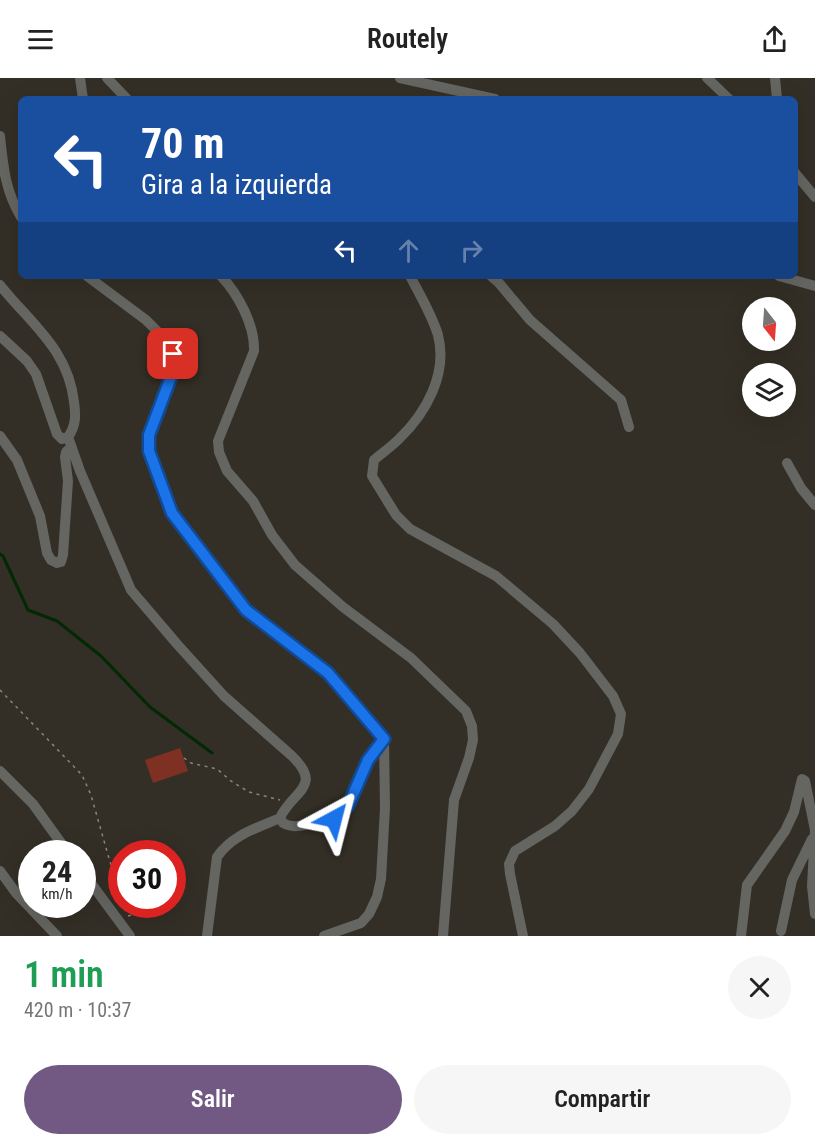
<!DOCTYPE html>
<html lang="es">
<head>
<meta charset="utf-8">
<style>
  body { margin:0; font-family:"Roboto Condensed",sans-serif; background:#f6f6f6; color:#222; height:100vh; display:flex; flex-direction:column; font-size:22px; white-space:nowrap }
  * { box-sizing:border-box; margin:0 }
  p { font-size:20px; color:#767676 }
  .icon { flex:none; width:33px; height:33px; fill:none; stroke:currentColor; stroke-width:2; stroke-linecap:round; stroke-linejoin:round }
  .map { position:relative; height:858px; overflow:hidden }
  .details { display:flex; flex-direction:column; background:#fff; flex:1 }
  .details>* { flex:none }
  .hud { position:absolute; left:18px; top:18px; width:780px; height:183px; border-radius:9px; box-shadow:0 6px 24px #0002; background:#1a4fa0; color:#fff; overflow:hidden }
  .needle { width:39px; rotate:163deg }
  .fabs { position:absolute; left:742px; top:219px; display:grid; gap:12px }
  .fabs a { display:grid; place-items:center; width:54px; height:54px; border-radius:50%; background:#fff; box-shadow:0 6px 24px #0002; font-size:30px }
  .speed { position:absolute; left:18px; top:762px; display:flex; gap:12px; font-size:30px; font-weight:700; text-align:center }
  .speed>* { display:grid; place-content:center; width:78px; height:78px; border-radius:50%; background:#fff; box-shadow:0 6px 24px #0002; line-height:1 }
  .speed small { font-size:15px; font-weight:400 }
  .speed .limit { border:9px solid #d22; background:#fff; color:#111 }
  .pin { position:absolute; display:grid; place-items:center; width:51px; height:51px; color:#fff; margin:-26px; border-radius:12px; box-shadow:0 3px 9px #0006 }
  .me { position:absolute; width:66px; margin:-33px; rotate:38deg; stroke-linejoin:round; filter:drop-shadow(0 0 4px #0008) }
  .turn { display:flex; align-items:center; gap:21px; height:126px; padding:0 24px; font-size:27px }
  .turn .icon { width:78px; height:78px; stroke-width:2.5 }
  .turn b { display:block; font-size:42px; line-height:51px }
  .lanes { display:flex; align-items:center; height:57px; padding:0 24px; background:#0003; justify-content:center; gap:30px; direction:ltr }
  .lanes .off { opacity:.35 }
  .round { display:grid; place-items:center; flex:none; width:63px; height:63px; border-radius:32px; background:#f6f6f6 }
  .overview { display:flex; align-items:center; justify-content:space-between; height:102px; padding:0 24px }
  h1 { font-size:36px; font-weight:600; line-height:45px; color:#1e9e55 }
  .action { display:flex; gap:12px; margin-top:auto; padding:12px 24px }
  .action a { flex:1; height:69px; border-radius:36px; background:#725984; color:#fff; font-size:24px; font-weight:600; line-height:69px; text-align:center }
  .action a+a { background:#f6f6f6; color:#222 }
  header { display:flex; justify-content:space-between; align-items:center; height:78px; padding:0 24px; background:#fff; font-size:27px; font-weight:600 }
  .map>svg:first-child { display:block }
  .green { fill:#7e3122 }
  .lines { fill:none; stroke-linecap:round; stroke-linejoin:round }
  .stream { stroke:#022804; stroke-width:3 }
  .path { stroke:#8a867f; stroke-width:1.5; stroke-dasharray:3 4.5; stroke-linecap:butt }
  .minor { stroke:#656661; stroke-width:10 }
  .route-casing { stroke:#114b97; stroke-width:15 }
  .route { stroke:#1a73e8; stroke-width:10 }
</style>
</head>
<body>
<header><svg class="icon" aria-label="menu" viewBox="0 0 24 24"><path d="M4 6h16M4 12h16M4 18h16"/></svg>Routely<svg class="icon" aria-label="share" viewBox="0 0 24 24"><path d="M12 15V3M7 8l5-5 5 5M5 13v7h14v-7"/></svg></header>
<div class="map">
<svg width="815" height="858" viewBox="0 0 815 858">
  <rect width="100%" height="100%" fill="#332f26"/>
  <path class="green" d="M180,670L188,693L153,705L145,682Z"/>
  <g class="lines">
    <path class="stream" d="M0,476L3,478L28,532L57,543L101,578L150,629L212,675"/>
    <path class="path" d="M0,612L82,697L91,717L110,784L115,796L122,803
      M184,680L191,685L217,691L231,703L249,714L280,722
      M128,838L135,836L137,826"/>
    <path class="minor" d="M80,0L83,21
      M107,0L127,21
      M400,0L495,21
      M707,0L729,21
      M775,0L777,21
      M0,58C3,87 5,113 21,139
      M795,95L815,119
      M87,198L146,242L162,258L173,276L174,291L149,357V373L172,436L246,532L328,595L384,661L385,730L381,801L377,819L369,836L361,845L324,858
      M221,198C238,216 255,247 254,273L218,363L219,374L227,393L253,423L272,457L295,487L343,529L411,580L466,633L472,648L473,662L469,680L454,722L443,858
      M410,198C420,217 432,237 438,257C448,296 426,335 399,361C391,369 382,375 374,382L372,398L396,437L410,451L496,498L553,546L580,575L613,618L621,636L618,656L589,711L572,733L555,748L515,773L509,786L510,796L523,858
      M491,198L499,205L530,242L621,322L629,349
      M779,198L815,208
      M0,207C31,246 68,271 74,324C76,337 76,348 68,359L62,361L57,356L36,296L27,283L0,258
      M0,358L17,382L40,438L47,475L51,482L57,485L61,484L63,477L68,403L65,379L66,374L71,369
      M68,359L80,393L131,512L177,566L224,618L292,678C324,709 292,713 280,740L283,745C292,750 300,748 310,746C356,739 349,718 368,683C372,675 379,668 384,661
      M787,385L801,410L815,427
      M0,693L33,726L69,776
      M0,793L16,815L57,858
      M82,793L130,858
      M781,853L792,802L812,761
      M207,858L217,779C232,757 257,750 280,740
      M741,858L747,807L785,753L794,734L802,701L805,703L815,752L812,808L815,836"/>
  </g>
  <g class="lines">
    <g class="route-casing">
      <path id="route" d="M173,276L174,291L149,357V373L172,435L246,532L328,595L384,661L368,682L348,728L334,741"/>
    </g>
    <use href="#route" class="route"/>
  </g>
</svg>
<div class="fabs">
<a><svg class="needle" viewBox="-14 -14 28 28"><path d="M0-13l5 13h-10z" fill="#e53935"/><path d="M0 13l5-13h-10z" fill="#767676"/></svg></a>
<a><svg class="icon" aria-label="layers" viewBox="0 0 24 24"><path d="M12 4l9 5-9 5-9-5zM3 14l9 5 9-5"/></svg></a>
</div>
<div class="speed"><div>24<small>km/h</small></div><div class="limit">30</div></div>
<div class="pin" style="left:173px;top:276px;background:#d93025"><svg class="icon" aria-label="arrive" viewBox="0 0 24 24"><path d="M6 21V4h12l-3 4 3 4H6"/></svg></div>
<svg class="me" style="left:334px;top:741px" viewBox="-20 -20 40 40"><path d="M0-17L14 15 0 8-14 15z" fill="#1a73e8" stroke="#fff" stroke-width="4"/></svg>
<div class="hud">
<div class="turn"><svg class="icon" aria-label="left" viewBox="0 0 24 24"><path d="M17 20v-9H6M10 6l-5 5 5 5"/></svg><div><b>70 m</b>Gira a la izquierda</div></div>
<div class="lanes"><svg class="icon" aria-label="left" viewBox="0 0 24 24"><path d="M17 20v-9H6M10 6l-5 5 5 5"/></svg><svg class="icon off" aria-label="ahead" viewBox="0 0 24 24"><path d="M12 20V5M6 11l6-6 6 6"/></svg><svg class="icon off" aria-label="right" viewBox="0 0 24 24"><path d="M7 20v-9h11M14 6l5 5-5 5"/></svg></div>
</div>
</div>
<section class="details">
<div class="overview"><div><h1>1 min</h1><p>420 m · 10:37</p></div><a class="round"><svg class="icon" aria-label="close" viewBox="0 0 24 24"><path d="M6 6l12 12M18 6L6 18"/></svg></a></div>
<div class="action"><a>Salir</a><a>Compartir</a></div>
</section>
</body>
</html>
